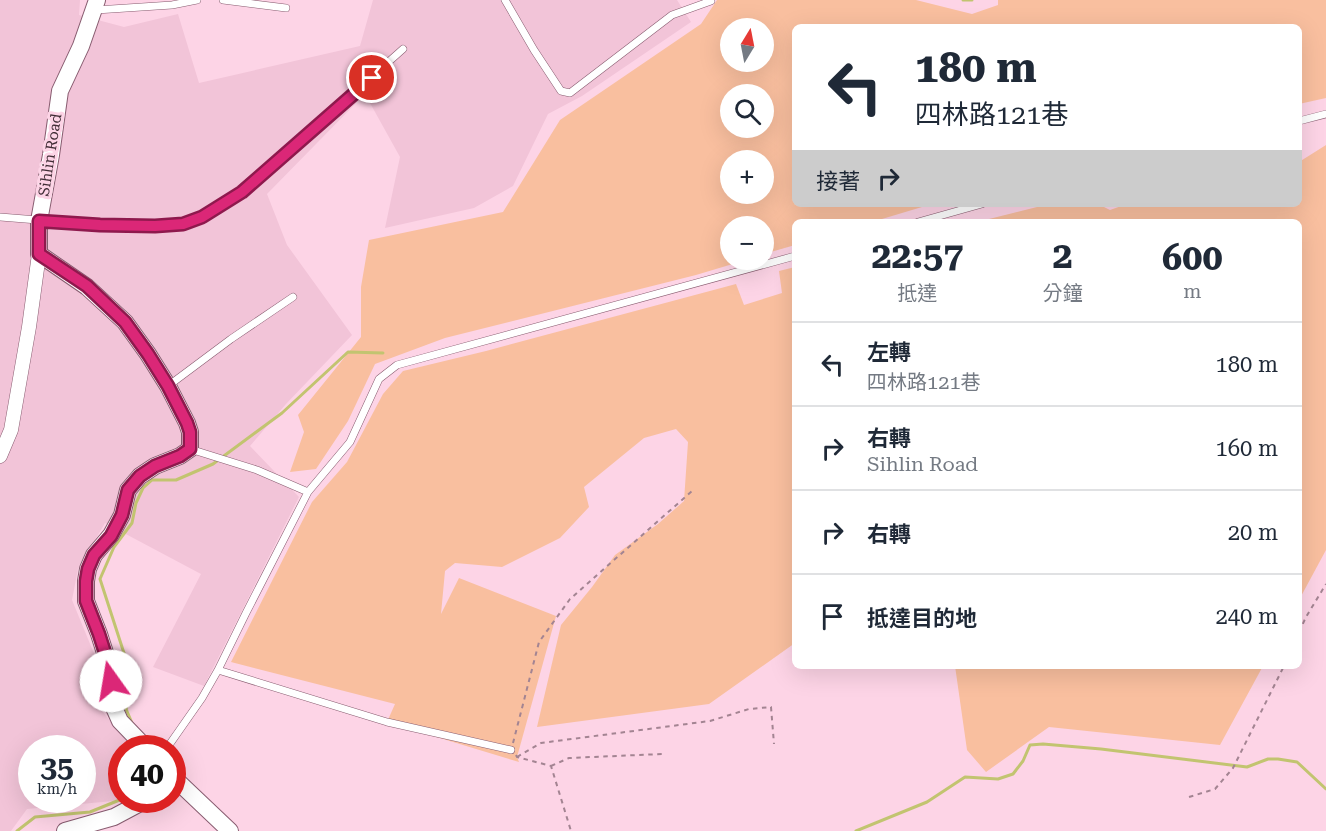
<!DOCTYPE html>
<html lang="zh-TW">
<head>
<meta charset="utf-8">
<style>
  body { margin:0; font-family:"Roboto Serif","Noto Sans TC",serif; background:#f6f6f7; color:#1f2937; height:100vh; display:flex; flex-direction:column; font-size:22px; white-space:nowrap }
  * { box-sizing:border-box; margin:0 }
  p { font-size:20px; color:#747a83 }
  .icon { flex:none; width:33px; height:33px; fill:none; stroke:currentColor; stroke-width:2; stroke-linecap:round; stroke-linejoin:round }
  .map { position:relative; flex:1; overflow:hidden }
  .panel { position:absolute; left:792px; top:219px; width:510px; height:450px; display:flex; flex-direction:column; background:#fff; border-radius:9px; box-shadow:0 6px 24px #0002 }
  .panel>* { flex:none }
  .guide { position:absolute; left:792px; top:24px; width:510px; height:183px; border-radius:9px; box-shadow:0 6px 24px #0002; background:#fff; color:#1f2937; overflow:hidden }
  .needle { width:39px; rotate:10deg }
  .controls { position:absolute; left:720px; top:18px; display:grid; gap:12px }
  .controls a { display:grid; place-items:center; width:54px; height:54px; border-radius:50%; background:#fff; box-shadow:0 6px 24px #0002; font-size:30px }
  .speed { position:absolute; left:18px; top:735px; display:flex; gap:12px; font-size:30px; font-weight:700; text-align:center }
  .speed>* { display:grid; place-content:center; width:78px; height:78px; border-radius:50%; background:#fff; box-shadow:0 6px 24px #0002; line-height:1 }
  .speed small { font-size:15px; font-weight:400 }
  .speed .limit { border:9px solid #d22; background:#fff; color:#111 }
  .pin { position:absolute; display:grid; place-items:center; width:51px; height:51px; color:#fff; margin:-26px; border:3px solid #fff; border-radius:50%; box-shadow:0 2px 6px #0007 }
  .me { position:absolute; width:66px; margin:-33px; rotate:347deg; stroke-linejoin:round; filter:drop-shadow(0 0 4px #0008) }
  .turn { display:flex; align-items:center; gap:21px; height:126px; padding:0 24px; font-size:27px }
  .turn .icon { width:78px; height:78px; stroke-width:2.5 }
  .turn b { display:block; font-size:42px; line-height:51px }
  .then { display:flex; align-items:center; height:57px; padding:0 24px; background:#0003; gap:12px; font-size:22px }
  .eta { display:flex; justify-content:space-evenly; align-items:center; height:102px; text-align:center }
  .eta b { font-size:36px; font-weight:700; line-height:42px }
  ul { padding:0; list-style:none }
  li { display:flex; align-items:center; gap:18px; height:84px; padding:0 24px; border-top:2px solid #e0e1e3 }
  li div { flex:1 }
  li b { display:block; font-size:22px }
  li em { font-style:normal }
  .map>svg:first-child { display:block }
  .built { fill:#f2c4d8; fill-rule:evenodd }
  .green { fill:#f9bf9f; fill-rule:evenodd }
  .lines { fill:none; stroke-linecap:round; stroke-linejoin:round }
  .stream { stroke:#c2c470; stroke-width:3 }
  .service-casing { stroke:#885c70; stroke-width:8 }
  .minor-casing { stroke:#885c70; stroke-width:15 }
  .tertiary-casing { stroke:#885c70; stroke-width:18 }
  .path { stroke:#a38492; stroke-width:2; stroke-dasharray:4.5 4.5; stroke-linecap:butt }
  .service { stroke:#fff; stroke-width:7 }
  .minor { stroke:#fff; stroke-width:14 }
  .tertiary { stroke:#fff; stroke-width:16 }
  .route-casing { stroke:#8e194d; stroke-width:15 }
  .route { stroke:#db2777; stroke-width:10 }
  .labels { text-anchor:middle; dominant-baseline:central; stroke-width:6; stroke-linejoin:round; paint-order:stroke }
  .street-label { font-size:15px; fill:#412d36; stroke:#fdd4e6 }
</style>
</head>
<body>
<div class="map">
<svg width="1326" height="831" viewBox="0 0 1326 831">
  <rect width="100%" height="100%" fill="#fdd4e6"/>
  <path class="built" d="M0,0H80L79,15L124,27L178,14L199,83L360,46L373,0H677L691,22L582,96L548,114L513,186L474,208L385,228L400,157L365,94L267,194L287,245L352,335L286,404L250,446L299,497L204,686L153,667L201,574L105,523L78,569L72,600L102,673L98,706L132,748H122V800H124L27,809L11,831H0ZM32,748H82V800H32Z"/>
  <path class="green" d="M717,0H916L972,14L998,5V0H1326V98L1299,104V27H795V204H932L872,222H795V245L764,254V226H730V260H746L696,275L445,338L375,364L348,421L316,469L290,472L304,432L298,415L361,337V287L369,240L503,212L560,120L701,24ZM730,28H764V62H730ZM730,94H764V128H730ZM730,160H764V194H730Z
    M1326,145V550L1299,600V222H977L1049,204H1098L1110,210L1127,204H1299V162Z
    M795,267V643L709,704L537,727L561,625L592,587L615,555L658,524L684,501L688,442L676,429L644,438L584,487L589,507L560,538L502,567L455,563L445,571L441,614L459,578L556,616L517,757L519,762L387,722L395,704L231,662L312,502L347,462L383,394L403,371L486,351L736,284L744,305L782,293L779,271Z
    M955,666H1263L1220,745L1049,727L986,772L967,750Z"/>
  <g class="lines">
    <path class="stream" d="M963,0H972
      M132,723L126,709L133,681L100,579L114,547L132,523L136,503L143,488L152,480H176L213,464L282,413L348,352L383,353
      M17,831L35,817L90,812L122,799
      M856,831L927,802L965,777L998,779L1013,774L1023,761L1030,745L1043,744L1101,749L1247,767L1268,759H1278L1297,762L1326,789"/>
    <g class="service-casing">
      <path id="service" d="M223,0L286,8
        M505,0L534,50L561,91L570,93L672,15L711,1
        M96,10L172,5L197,0
        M1299,121L1326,114
        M0,217L100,225L155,226L183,224L202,217L242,192L403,49
        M918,222L982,204
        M168,386L231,339L293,297
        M190,449L257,470L308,492
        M218,670L387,722L511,750
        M167,748L202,698L218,670L246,613L308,492L350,442L379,379L397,365L795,256"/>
    </g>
    <g class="minor-casing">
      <path id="minor" d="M0,456L11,430L29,327L39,254"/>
    </g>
    <g class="tertiary-casing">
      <path id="tertiary" d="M97,0L81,46L60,91L51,155L39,221V254L87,287L125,322L148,354L168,386L187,423L190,432V449L180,456L155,466L140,476L128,490L122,515L111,535L94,555L88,569L86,581V601L99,634L107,659L111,681L112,703L120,721L146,748
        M172,776L230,831
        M65,831L114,817L146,800"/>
    </g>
    <path class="path" d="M1299,632L1306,617L1326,584
      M513,743L539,642L570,599L692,491
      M516,755L517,757L551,766L571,831
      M517,757L541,743L710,721L749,709L771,707L774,744
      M551,766L569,758L662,754
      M1189,797L1215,789L1233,768L1284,666"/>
    <use href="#service" class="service"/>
    <use href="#minor" class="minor"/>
    <use href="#tertiary" class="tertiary"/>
  </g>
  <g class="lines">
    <g class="route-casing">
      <path id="route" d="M111,681L107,659L99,634L86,601V581L88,569L94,555L111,536L122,515L128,490L140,476L155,466L180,456L190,449V432L187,423L168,386L148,354L125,322L87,286L39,254V221L100,225L155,226L183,224L202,217L242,192L372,78"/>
    </g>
    <use href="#route" class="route"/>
  </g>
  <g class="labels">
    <g class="street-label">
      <text transform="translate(50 155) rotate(-81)">Sihlin Road</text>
    </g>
  </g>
</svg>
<div class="controls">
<a><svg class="needle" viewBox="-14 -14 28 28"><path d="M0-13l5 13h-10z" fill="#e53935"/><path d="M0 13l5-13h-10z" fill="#747a83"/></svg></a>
<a><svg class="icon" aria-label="search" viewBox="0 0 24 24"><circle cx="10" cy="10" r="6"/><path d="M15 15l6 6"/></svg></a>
<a>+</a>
<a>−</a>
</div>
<div class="speed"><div>35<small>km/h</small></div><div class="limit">40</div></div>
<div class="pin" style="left:372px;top:78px;background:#d93025"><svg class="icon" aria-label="arrive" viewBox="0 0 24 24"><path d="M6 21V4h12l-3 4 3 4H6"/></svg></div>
<svg class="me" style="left:111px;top:681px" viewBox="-20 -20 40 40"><circle r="19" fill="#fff"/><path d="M0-13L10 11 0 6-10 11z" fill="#db2777"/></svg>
<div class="guide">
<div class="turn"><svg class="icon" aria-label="left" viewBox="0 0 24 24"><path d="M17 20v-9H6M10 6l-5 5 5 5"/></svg><div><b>180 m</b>四林路121巷</div></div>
<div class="then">接著<svg class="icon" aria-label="right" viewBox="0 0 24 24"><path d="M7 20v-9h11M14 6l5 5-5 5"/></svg></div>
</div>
<section class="panel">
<div class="eta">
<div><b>22:57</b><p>抵達</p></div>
<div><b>2</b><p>分鐘</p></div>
<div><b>600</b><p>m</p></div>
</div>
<ul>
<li><svg class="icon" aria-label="left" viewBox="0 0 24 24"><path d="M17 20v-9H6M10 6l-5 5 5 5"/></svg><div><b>左轉</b><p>四林路121巷</p></div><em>180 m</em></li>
<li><svg class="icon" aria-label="right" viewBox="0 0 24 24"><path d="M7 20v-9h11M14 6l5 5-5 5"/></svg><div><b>右轉</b><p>Sihlin Road</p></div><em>160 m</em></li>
<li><svg class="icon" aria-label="right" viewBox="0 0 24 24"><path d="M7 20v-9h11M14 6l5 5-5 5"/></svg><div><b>右轉</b></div><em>20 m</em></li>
<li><svg class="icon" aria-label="arrive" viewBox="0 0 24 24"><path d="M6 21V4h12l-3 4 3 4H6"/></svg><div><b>抵達目的地</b></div><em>240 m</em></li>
</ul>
</section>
</div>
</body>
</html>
